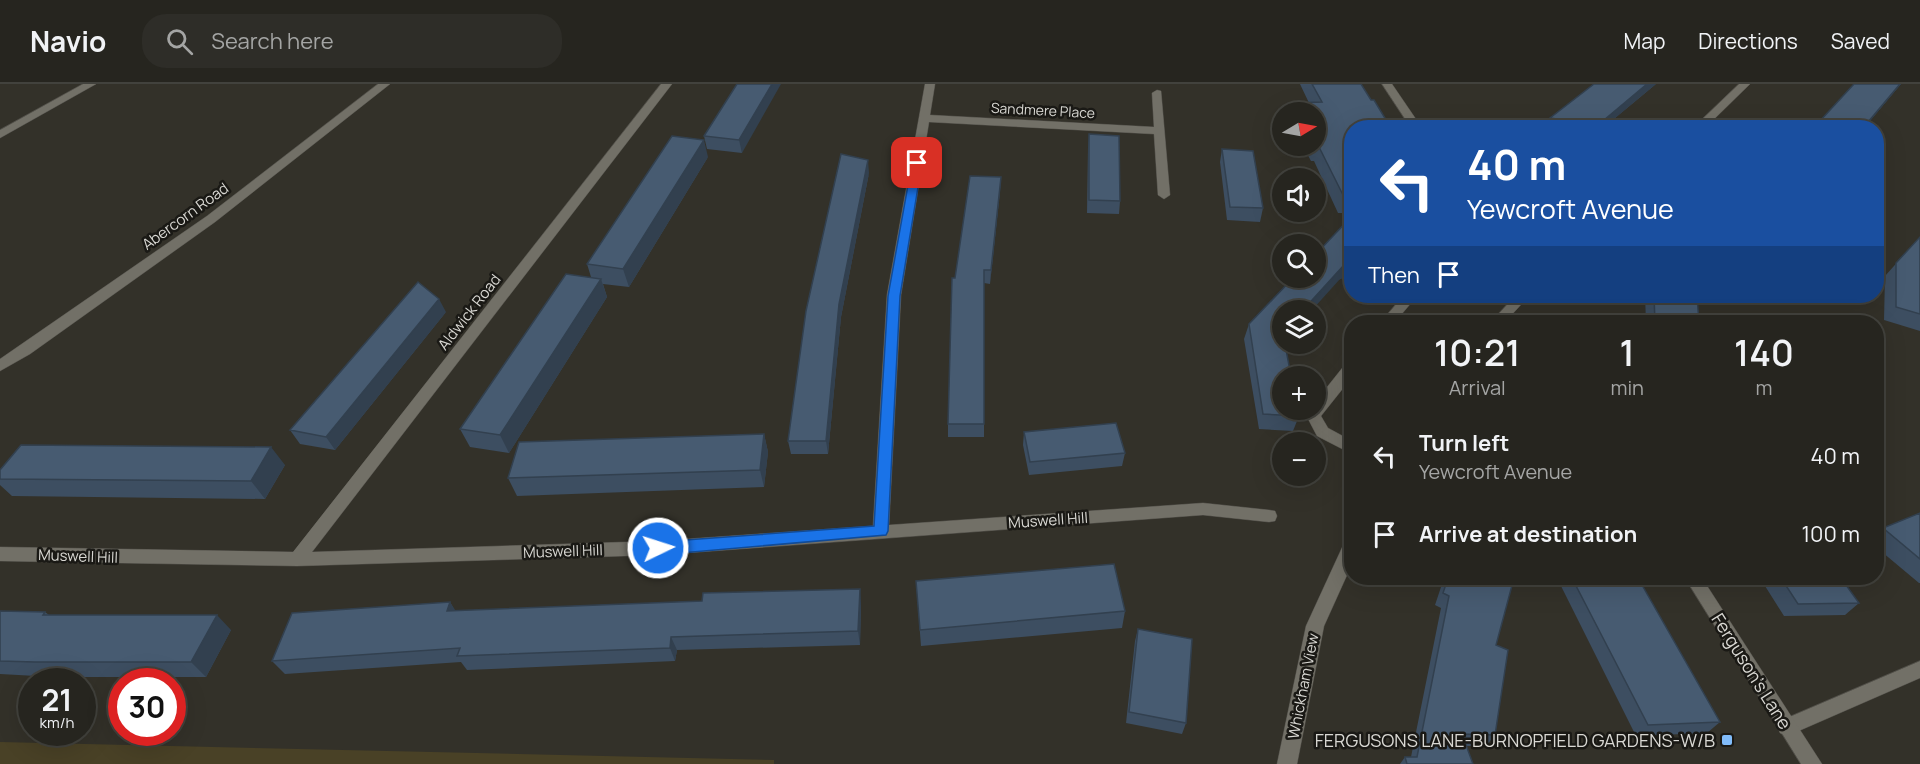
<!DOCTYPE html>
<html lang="en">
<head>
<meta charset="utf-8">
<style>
  body { margin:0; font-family:Manrope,sans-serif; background:#2e2d28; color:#f1f3f6; height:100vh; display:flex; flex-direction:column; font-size:22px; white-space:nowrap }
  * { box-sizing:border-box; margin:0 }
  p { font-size:20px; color:#a4a5a4 }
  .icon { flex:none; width:33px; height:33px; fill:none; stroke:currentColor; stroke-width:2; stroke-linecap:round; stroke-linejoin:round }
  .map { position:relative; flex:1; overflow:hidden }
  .sheet { position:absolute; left:1344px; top:231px; width:540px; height:270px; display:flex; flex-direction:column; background:#26251f; border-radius:24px; box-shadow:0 6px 24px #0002,0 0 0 2px #42423d }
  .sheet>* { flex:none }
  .hud { position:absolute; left:1344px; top:36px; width:540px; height:183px; border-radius:24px; box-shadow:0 6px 24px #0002,0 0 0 2px #42423d; background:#1a4fa0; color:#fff; overflow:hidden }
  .needle { width:39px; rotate:80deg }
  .buttons { position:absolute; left:1272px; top:18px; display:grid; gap:12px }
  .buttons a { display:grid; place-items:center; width:54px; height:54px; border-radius:50%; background:#26251f; box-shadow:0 6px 24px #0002,0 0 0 2px #42423d; font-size:30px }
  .speed { position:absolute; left:18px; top:584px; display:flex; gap:12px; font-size:30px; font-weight:700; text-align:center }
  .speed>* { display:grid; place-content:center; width:78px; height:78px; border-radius:50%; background:#26251f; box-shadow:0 6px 24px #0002,0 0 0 2px #42423d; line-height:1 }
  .speed small { font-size:15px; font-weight:400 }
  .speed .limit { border:9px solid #d22; background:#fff; color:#111 }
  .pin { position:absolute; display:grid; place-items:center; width:51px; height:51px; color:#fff; margin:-26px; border-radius:12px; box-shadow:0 3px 9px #0006 }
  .me { position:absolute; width:66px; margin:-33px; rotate:86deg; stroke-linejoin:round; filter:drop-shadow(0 0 4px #0008) }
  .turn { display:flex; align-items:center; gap:21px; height:126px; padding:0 24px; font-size:27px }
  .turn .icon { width:78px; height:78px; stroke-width:2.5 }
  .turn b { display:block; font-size:42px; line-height:51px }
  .then { display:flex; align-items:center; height:57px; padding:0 24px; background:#0003; gap:12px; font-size:22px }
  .eta { display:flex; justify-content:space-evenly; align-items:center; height:102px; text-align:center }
  .eta b { font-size:36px; font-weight:600; line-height:42px }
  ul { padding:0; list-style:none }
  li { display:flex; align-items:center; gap:18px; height:78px; padding:0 24px }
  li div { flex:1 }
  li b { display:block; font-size:22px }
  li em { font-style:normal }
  header { display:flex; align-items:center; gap:36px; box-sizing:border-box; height:84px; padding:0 30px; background:#26251f; border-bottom:2px solid #42423d }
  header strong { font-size:28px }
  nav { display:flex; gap:33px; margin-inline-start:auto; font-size:21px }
  .search { width:420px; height:54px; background:#2e2d28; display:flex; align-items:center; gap:15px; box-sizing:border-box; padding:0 21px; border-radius:24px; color:#a4a5a4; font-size:22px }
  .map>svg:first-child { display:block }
  .green { fill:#494126 }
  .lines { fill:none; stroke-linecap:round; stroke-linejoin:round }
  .lane-casing { stroke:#504e48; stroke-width:1 }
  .street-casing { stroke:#504e48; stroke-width:1 }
  .secondary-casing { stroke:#504e48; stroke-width:1 }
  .lane { fill:#727067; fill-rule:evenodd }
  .street { fill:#727067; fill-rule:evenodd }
  .secondary { fill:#727067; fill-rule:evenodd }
  .wall { fill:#3d4e61 }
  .shaded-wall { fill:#32404f }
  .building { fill:#475b71; stroke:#32404f; stroke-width:1.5 }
  .route { fill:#1a73e8; stroke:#114b97; stroke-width:1.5 }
  .poi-dot { fill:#81bcfa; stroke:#1a1915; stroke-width:2 }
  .labels { text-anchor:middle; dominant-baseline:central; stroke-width:5; stroke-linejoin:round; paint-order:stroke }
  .far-street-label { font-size:14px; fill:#d9d8d3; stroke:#1a1915 }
  .street-label { font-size:15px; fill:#d9d8d3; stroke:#1a1915 }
  .near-street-label { font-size:18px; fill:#d9d8d3; stroke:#1a1915 }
  .near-poi-label { font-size:18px; fill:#d9d8d3; stroke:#1a1915; text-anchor:end }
</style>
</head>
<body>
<header>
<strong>Navio</strong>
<div class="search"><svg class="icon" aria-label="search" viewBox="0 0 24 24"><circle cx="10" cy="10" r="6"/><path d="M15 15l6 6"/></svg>Search here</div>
<nav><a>Map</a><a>Directions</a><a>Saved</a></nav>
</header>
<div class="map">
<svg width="1920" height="680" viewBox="0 0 1920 680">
  <rect width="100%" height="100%" fill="#333129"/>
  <path class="green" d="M0,658L774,676V680H0Z"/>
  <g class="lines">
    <g class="lane-casing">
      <path id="lane" d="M1403,212H1417L1395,238H1381Z
        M1352,277V293L1321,332L1328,344L1352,357V370L1317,352L1306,331L1309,326H1316V317L1347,278Z"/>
    </g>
    <g class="street-casing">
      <path id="street" d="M83,0H96L0,54V46Z
        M378,0H390L215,138L30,270L0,287V275L207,132Z
        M661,0H672L312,468L658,457L873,442L887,211L925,0H935L930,31L1154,43L1152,9L1157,6L1161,7L1170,111L1164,115L1158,111L1154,50L929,38L901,211L889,441L1203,419L1269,426L1275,427L1277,432L1275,437L1269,438L1203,431L658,471L297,482L0,477V463L293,468Z
        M1382,0H1392L1422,44H1411Z
        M1920,577V594L1794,649L1787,652L1780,649L1778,643L1780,637Z"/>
    </g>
    <g class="secondary-casing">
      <path id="secondary" d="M1739,0H1750L1705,44H1693Z
        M1515,212H1529L1505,238H1491Z
        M1352,453V480L1324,542L1297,680H1277L1306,542L1346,455Z
        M1685,494H1702L1822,680H1801Z"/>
    </g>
    <use href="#lane" class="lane"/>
    <use href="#street" class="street"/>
    <use href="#secondary" class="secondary"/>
  </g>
  <path class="wall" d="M737,0L742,69L707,65L704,52Z
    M1300,0H1361L1352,44V129H1338L1314,77H1311L1303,62H1316V28H1291L1294,19H1309Z
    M1656,0L1603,44H1546L1550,34Z
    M1854,0H1901L1864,44H1815L1819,38Z
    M1089,50L1120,117L1119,130L1087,129L1088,63Z
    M1222,65L1263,124L1260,138L1227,136L1220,78Z
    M708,73L629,203L603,200L607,213L509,369L470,363L460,345L591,193L587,180Z
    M869,89L841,233L828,370H791L788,357Z
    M1001,93L1000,107L990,200L984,199V353H948V340L955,194Z
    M1352,132V190L1340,195L1282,226V260L1299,332L1293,347L1259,345L1244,255L1249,240Z
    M1920,153V247L1884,236L1885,192Z
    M1645,212H1697L1699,238H1646Z
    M446,228L335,366L300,360L290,346Z
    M1024,348L1125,369L1122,382L1029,391L1023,361Z
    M764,350L768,368L764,403L517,412L508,394Z
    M285,381L265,415L12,412L0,401V386Z
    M1920,429V499H1919L1876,463V449L1883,444Z
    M1444,494H1514L1496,561L1495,651L1486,662H1466L1473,680H1400L1405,673H1411L1441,524L1435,521Z
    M1557,494H1638L1720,638L1707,649L1636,652Z
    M1760,494H1841L1859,519L1845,531L1784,532Z
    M916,497L1125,527L1122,544L921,562Z
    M450,518L455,527L861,519L860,561L677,566L675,577L467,586L461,578L285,590L272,577Z
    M0,527L45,528L49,531L231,546L206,593H54L0,590Z
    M1138,545L1186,639L1182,650L1126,639L1135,557Z"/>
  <path class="shaded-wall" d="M772,0H781L742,69L739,56Z
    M1647,0H1656L1603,44H1596L1598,41Z
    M1900,0H1901L1864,44H1863Z
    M704,56L708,73L629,203L623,185Z
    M868,76L869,89L841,233L828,370L826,357L839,220Z
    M1001,93L1000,107L990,200L991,186Z
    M1352,177V190L1340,195L1312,226H1303L1345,180Z
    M601,195L607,213L509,369L500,351Z
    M439,215L446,228L335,366L326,353Z
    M764,350L768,368L764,403L760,386Z
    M271,363L285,381L265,415L251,397Z
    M860,505L861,519L860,561L858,547Z
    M450,518L459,532L447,527Z
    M217,531L231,546L206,593L191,578Z
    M671,553L677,566L675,577L670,564Z"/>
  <path class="building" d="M737,0H772L739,56L704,52Z
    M1312,0H1361L1371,16H1374L1391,44H1352V112L1344,113L1318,61H1316V28H1299L1294,19L1322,18Z
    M1594,0H1647L1598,41L1550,34Z
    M1854,0H1900L1863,44H1835L1819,38Z
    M1800,40L1809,44H1797Z
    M1089,50L1119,52L1120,117L1089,116Z
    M672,52L704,56L623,185L587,180Z
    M1222,65L1253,67L1263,124L1230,123Z
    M841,70L868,76L839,220L826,357H788L806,227Z
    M970,92L1001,93L991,186H984V340H948L952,194H955Z
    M1352,132V177L1345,180L1303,226H1282V260H1285L1291,292H1282V326H1297L1299,332L1263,330L1249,240L1293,194H1316V170Z
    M1920,153V230L1896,223V179Z
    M566,190L601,195L500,351L460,345Z
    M418,198L439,215L326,353L290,346Z
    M1654,212H1697L1699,238H1655Z
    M1116,339L1125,369L1030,378L1024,348Z
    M764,350L760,386L508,394L519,358Z
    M21,361L271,363L251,397L0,395V386Z
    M1920,429V475L1883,444Z
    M1114,480L1125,527L920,546L916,497Z
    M1448,494H1514L1496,561L1508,566L1495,651L1462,650L1473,680H1407L1405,673H1417L1449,512L1443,509Z
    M1572,494H1638L1720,638L1648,641Z
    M1781,494H1841L1859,519L1798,520Z
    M860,505L858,547L671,553L670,564L457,572L460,564L272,577L292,529L450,518L447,527L702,517L703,509Z
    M0,527L45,528L43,531H217L191,578H35L0,577Z
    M1138,545L1192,555L1186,639L1129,628Z"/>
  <path class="route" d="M917,75L922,79L900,212L888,447L886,451L658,471L653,469L650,464L653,460L658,458L874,442L888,212L912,79Z"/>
  <rect class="poi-dot" x="1721" y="650" width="12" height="12" rx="3"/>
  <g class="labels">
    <g class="far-street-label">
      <text transform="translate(1043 26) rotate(3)">Sandmere Place</text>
    </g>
    <g class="street-label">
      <text transform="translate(185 132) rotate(-36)">Abercorn Road</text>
      <text transform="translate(469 228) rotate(-52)">Aldwick Road</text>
      <text transform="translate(1048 436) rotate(-4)">Muswell Hill</text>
      <text transform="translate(563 467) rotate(-2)">Muswell Hill</text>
      <text transform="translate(78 472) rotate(2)">Muswell Hill</text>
      <text transform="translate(1303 602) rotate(-79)">Whickham View</text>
    </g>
    <g class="near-street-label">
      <text transform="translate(1752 587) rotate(58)">Ferguson's Lane</text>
    </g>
    <g class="near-poi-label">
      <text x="1715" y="656">FERGUSONS LANE-BURNOPFIELD GARDENS-W/B</text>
    </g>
  </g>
</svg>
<div class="buttons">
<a><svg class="needle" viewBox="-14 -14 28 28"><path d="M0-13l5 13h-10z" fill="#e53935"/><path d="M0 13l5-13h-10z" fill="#a4a5a4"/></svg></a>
<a><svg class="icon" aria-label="sound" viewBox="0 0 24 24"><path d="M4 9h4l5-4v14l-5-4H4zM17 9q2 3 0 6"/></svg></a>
<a><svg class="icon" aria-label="search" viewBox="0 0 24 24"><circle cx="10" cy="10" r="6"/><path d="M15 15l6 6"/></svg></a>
<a><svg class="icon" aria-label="layers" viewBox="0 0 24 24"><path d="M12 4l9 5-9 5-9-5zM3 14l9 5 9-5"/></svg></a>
<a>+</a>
<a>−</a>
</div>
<div class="speed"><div>21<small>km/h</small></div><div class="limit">30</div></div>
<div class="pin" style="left:917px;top:79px;background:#d93025"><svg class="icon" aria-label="arrive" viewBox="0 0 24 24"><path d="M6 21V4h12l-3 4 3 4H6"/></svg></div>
<svg class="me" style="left:658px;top:464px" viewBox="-20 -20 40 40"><circle r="17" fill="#1a73e8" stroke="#fff" stroke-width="3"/><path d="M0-11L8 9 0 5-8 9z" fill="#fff"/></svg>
<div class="hud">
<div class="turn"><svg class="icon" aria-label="left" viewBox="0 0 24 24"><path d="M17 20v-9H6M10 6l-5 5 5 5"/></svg><div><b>40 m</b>Yewcroft Avenue</div></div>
<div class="then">Then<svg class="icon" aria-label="arrive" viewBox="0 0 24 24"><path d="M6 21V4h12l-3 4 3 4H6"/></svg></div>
</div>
<section class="sheet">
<div class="eta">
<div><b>10:21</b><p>Arrival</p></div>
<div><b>1</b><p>min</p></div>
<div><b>140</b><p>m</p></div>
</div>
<ul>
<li><svg class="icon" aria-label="left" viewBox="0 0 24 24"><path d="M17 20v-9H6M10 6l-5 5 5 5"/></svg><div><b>Turn left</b><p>Yewcroft Avenue</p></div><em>40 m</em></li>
<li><svg class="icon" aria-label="arrive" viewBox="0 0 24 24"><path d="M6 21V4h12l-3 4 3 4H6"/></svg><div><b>Arrive at destination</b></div><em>100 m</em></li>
</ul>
</section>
</div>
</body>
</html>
